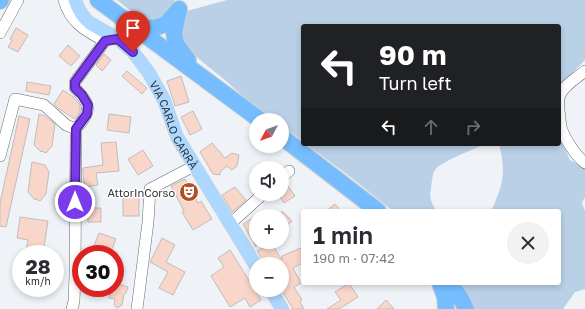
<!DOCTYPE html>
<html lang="en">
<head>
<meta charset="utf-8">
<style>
  body { margin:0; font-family:"Golos Text",sans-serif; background:#f2f2f3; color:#2b2b33; height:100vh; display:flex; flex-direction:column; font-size:15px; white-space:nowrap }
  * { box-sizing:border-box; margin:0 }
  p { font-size:13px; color:#7c7c81 }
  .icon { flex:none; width:22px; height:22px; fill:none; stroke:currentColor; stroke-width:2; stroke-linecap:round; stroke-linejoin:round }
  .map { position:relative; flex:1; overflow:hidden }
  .drawer { position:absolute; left:301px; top:209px; width:260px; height:76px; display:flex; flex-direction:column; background:#fff; border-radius:4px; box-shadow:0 2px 6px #0003 }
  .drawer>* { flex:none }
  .hud { position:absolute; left:301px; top:24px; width:260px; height:122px; border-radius:4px; box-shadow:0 2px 6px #0003; background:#202124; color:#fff; overflow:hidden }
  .needle { width:26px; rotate:229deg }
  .tools { position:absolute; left:249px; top:113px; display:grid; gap:8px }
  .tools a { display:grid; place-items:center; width:40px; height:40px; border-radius:50%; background:#fff; box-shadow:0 2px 6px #0003; font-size:20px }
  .speed { position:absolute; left:12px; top:245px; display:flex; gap:8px; font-size:20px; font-weight:700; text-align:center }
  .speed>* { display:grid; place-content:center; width:52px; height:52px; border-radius:50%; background:#fff; box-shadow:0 2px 6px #0003; line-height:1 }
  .speed small { font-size:10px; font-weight:400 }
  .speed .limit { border:6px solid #d22; background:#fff; color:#111 }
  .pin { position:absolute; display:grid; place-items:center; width:34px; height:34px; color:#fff; margin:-41px -17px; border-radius:50% 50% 50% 0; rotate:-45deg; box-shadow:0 0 4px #0007 }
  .pin .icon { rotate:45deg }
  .me { position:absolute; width:44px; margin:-22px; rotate:0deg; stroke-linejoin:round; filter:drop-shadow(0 0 3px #0008) }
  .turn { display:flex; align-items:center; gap:14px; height:84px; padding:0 12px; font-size:18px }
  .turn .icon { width:52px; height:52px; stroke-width:2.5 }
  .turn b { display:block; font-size:28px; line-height:34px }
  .lanes { display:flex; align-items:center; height:38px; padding:0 12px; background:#0003; justify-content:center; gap:20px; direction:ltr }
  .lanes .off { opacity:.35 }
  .round { display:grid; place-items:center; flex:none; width:42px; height:42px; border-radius:21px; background:#f2f2f3 }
  .headline { display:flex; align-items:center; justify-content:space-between; height:68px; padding:0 12px }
  h1 { font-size:24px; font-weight:600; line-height:30px }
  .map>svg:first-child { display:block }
  .green { fill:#b9d0e6 }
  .building { fill:#f8d6ca; stroke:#c2bcba }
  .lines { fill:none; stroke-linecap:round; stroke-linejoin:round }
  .minor-casing { stroke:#666a6e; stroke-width:12 }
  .major-casing { stroke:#cecfcf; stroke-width:14 }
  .highway-casing { stroke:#cecfcf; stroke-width:18 }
  .minor { stroke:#fff; stroke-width:11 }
  .major { stroke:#acd7ff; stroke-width:13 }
  .highway { stroke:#75bdff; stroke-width:16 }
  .route-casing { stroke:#51269a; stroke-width:10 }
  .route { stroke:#7c3aed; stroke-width:7 }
  .labels { text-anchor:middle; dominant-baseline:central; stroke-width:3; stroke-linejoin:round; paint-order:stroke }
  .street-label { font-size:11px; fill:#343537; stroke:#fff }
  .poi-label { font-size:11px; fill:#343537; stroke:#fff; text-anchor:end }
</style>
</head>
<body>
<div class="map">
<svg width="585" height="309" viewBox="0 0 585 309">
  <rect width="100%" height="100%" fill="#eff3f8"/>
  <path class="green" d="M117,0H175C172,5 169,12 164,15C147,27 130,10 117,0Z
    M227,0H585V60L559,87V26H303V141L282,126V120H275L246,99L226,81L188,50L179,29L183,12Z
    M559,135L570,160L585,168V197L582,203L585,211V289L575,292L563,309H474L459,283H559V211H490C494,207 495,202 497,197C505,178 504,164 499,144H559Z
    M306,144H485C476,148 440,162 435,170C432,175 432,182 431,188C429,197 431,204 437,211H393L348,175Z"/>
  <path class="building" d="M16,28L28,35L18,52L8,47L12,40L10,39Z
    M68,45L80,56L71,66L59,56Z
    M104,54L111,60L102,71L96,65Z
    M127,71L147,88L142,94L122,76Z
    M181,76L189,102L175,106L167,81Z
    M27,82L51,86L49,95L26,91Z
    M63,90L73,97L80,106V111L75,119L59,109L54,104Z
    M193,111L202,129L190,135L181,117Z
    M39,114L45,116L46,117L55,124L52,146L46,153L42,151L41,152L34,145Z
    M109,114L131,117L129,133L107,130Z
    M19,116L30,119L6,227L0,226V203Z
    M116,142L119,171L96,173L98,185L85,187L83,175V168L103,165L101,143Z
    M212,143L225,158L232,153L239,155L237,166L232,170L227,166L220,172V175L213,174L200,152Z
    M143,150L153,166L138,175L128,159Z
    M32,162L45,165L49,172L46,194L40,201L36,199L35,200L28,192Z
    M185,179L198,203L201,201L212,219L193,230L182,212L184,211L171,186Z
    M286,183L295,196L284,203L278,194H282V185Z
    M235,187L246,200L232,212L222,195Z
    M123,192H139V216H123Z
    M335,204L341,211H326Z
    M88,208H101V222H88Z
    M282,211L292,221L282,230Z
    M256,216V247L243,224Z
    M20,217L48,221L43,254H26L28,240L17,238Z
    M99,233L116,239L110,254H91Z
    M162,238L175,245L166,262L185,272L173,295L159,288L168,272L150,262Z
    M270,244H272L282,260V256L303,247V263L293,268L301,283L294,287L302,300L300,302L304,309H293L282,291V264H265L257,251Z
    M230,250L261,300L250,307L245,298L230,307L211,276L224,267L218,258Z
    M349,283L358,297L339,309H327L341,300L335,292Z
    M118,284L128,287L126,293L124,294L122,305L117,308L114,305L115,299L109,298L111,288H115V287L117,288Z
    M386,300L394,309H377Z"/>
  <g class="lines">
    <g class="minor-casing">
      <path id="minor" d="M64,0C70,22 85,31 105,41
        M0,33L18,0
        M585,71C577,78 564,85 560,95C558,99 559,106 559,111C560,116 560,122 561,127C564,138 576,156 585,163
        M0,156L15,99L44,105L66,125L76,129
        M282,177L289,171
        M230,224L263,194
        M72,309L74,301L75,275L76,129C91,111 92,106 75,88V82L105,41
        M137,309L148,222L150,189L194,166"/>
    </g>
    <g class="major-casing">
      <g id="major">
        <path id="s1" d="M75,0C78,9 82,17 90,23L118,39L133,52L149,73L164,100L177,137L256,266"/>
        <path d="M271,290L282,309"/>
      </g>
    </g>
    <g class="highway-casing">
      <path id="highway" d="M98,0L260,120
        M0,1L1,0
        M179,9L174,33L176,44L188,60
        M135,22L144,27L154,28L166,24L179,9
        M282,137L378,211
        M440,283L445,297L446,309
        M450,283L461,299L466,309"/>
    </g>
    <use href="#minor" class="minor"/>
    <use href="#major" class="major"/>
    <use href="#highway" class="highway"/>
  </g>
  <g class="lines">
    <g class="route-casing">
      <path id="route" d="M75,202L76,129L87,114L88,105L82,95L75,88V82L105,41L118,39L133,52"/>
    </g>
    <use href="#route" class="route"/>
  </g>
  <defs>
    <g id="theatre-disc" transform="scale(1)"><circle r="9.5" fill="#b34d22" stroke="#fff"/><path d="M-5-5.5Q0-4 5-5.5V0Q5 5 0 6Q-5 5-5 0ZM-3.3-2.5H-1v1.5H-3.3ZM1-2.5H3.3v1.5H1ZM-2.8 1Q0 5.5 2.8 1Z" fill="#fff"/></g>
  </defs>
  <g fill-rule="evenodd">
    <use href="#theatre-disc" x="189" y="192"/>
  </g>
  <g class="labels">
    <g class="street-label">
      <text stroke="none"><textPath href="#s1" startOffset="164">VIA CARLO CARRÀ</textPath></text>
    </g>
    <g class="poi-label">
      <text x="175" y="192">AttorInCorso</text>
    </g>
  </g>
</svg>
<div class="tools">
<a><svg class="needle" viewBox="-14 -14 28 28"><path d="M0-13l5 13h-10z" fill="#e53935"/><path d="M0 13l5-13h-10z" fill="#7c7c81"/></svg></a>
<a><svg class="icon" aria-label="sound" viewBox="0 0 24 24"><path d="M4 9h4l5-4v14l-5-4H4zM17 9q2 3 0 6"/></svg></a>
<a>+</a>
<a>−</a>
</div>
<div class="speed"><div>28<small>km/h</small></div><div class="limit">30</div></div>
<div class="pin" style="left:133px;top:52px;background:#d93025"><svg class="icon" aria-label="arrive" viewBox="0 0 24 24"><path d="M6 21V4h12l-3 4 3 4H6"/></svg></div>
<svg class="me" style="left:75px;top:202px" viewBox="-20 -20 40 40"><circle r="17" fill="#7c3aed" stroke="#fff" stroke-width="3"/><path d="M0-11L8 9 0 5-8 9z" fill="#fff"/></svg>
<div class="hud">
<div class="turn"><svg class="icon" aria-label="left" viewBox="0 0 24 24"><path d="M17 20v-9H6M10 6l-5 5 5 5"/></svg><div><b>90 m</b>Turn left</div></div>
<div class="lanes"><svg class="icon" aria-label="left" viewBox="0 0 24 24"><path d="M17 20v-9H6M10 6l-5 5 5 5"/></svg><svg class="icon off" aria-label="ahead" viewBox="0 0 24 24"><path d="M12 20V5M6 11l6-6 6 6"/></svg><svg class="icon off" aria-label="right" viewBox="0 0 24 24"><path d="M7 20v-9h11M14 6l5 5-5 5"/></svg></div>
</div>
<section class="drawer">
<div class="headline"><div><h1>1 min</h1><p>190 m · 07:42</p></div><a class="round"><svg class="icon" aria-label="close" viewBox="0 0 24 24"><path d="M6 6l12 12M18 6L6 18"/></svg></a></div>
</section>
</div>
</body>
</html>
